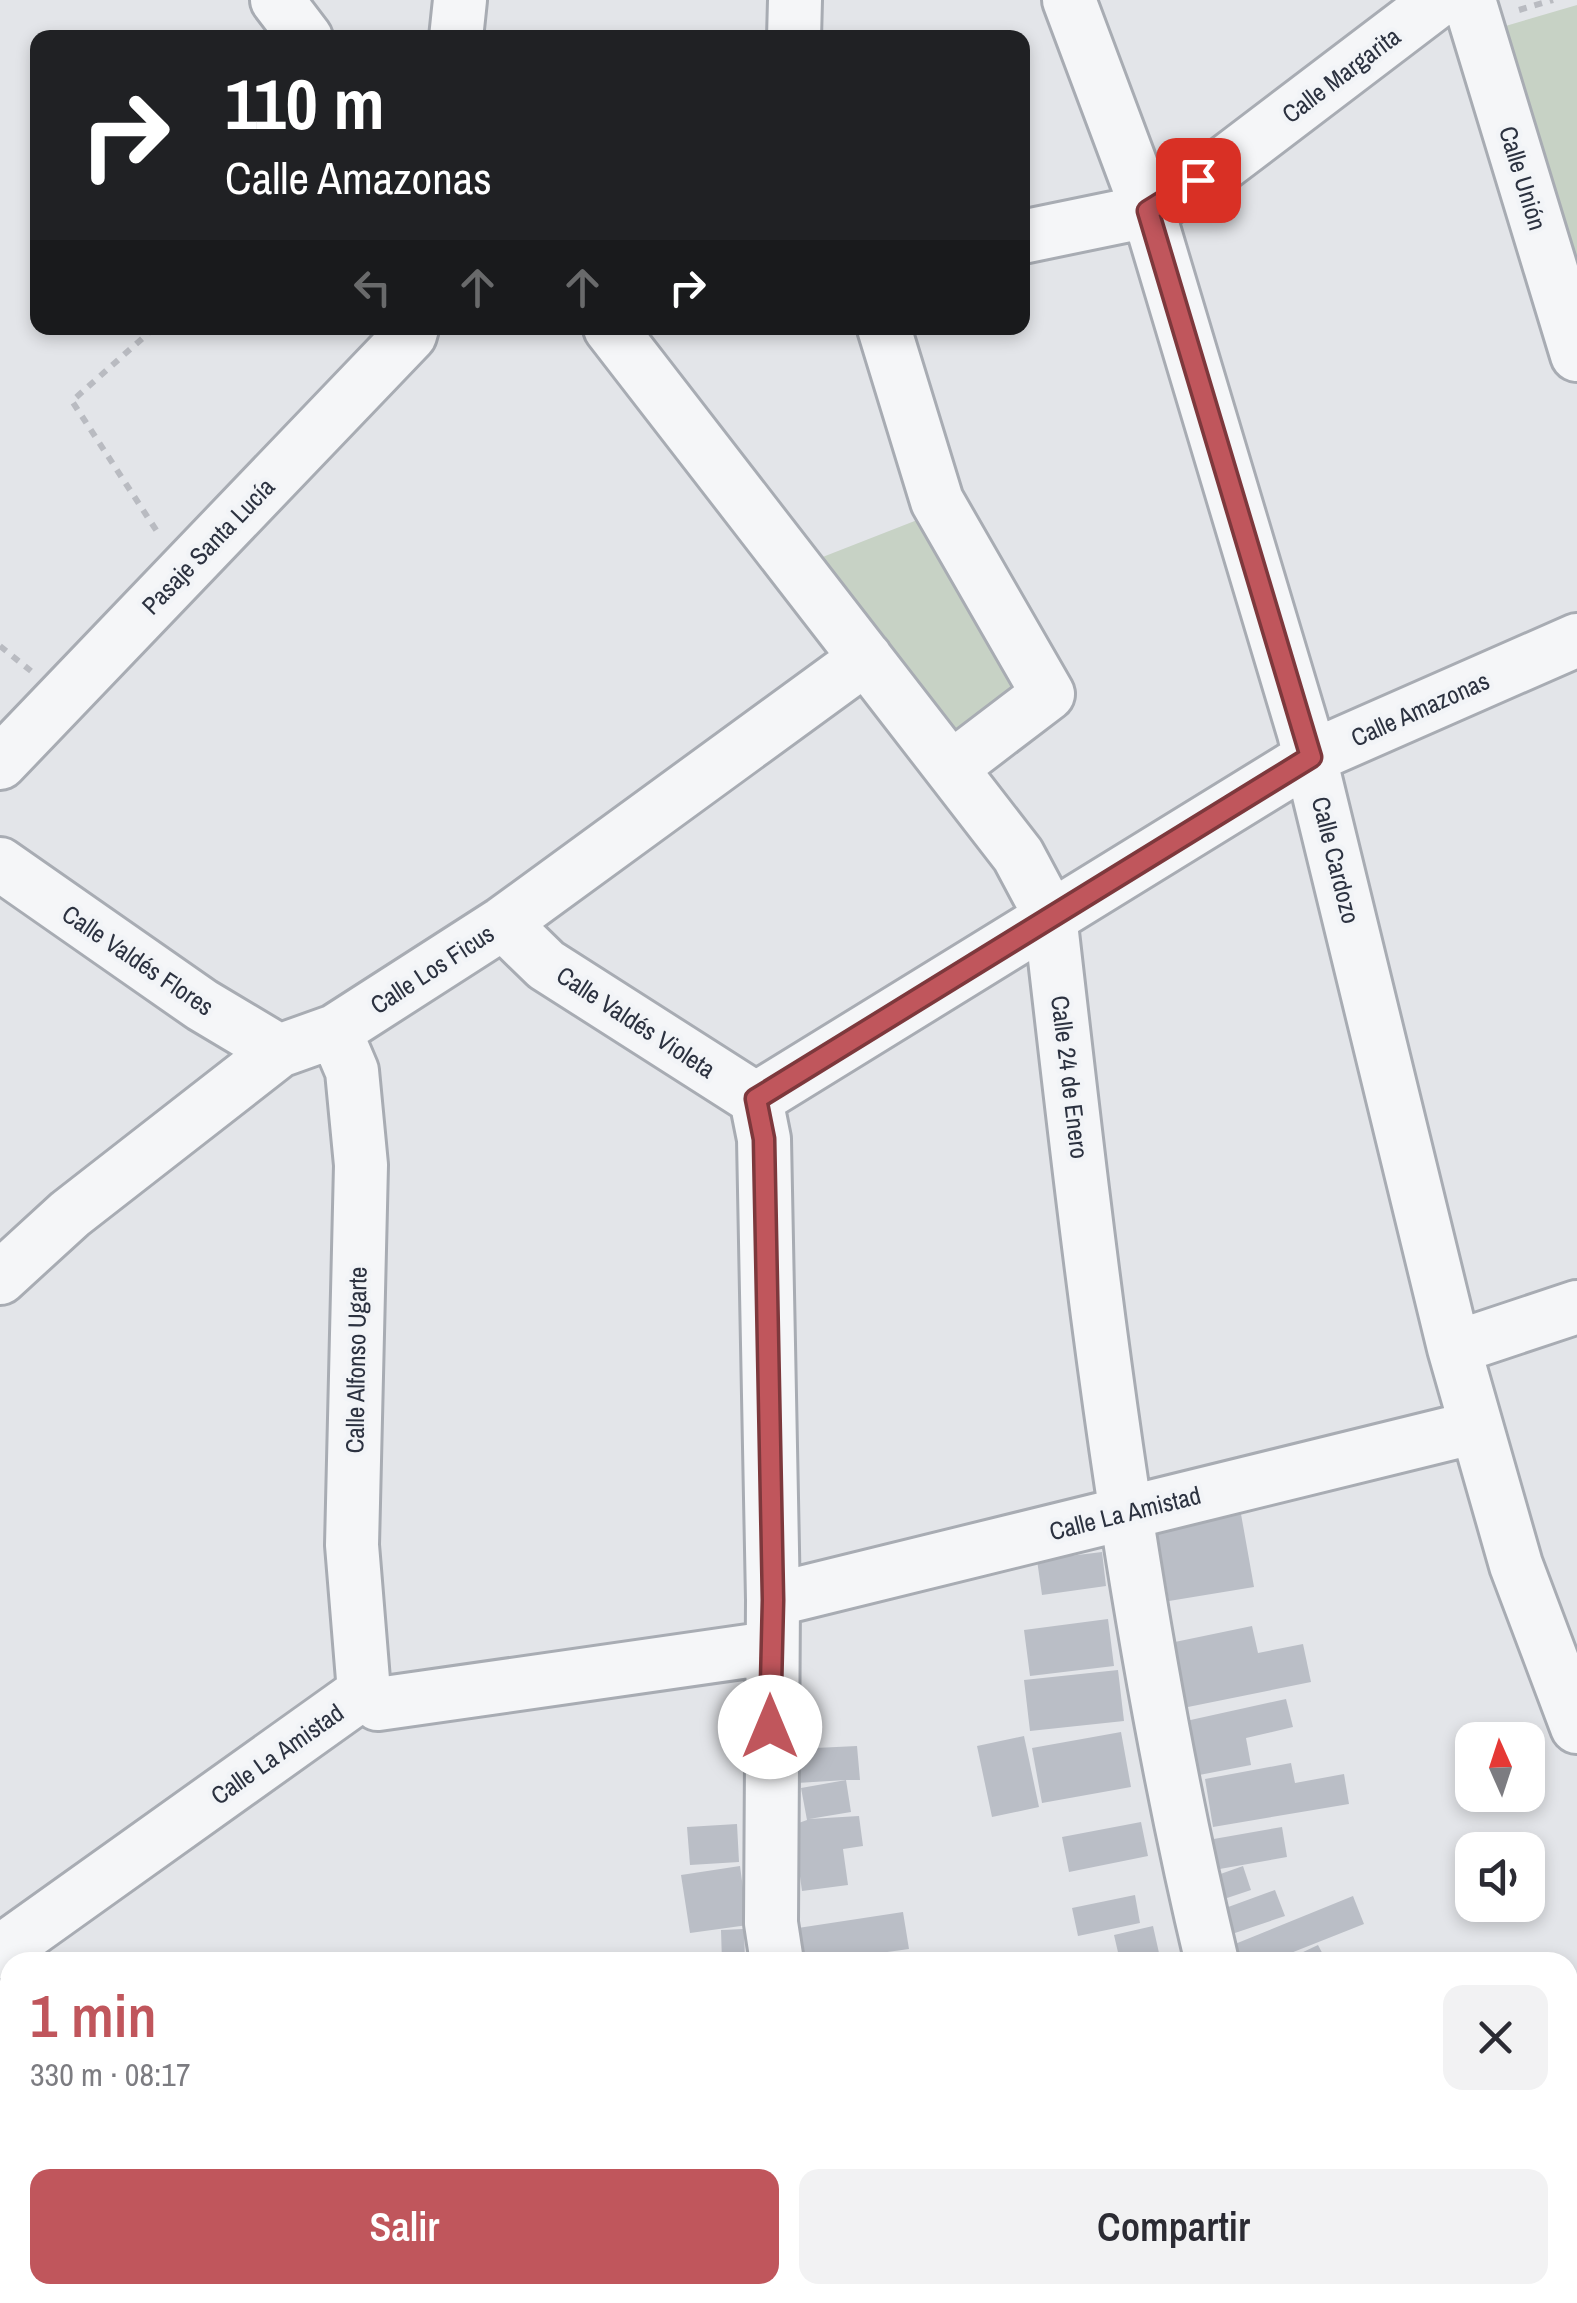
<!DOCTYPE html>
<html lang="es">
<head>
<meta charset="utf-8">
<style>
  body { margin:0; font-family:"Archivo Narrow",sans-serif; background:#f2f2f3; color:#2b2b33; height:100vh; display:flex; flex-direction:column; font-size:38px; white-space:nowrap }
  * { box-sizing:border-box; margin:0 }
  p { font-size:32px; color:#7c7c81 }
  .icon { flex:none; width:55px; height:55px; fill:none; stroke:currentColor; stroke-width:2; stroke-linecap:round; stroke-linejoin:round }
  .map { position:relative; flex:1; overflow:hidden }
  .details { position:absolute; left:0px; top:1952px; width:1578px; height:352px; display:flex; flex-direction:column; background:#fff; border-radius:30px 30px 0 0; box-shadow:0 5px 15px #0003 }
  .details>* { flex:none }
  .banner { position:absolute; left:30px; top:30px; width:1000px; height:305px; border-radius:20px; box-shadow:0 5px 15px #0003; background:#202124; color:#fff; overflow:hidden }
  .needle { width:65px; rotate:357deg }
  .tools { position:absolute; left:1455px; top:1722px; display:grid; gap:20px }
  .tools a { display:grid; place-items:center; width:90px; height:90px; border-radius:20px; background:#fff; box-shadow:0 5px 15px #0003; font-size:50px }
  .pin { position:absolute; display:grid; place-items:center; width:85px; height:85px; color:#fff; margin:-42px; border-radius:20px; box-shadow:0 5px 15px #0006 }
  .me { position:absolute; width:110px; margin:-55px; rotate:0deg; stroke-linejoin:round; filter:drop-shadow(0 0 8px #0008) }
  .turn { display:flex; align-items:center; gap:35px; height:210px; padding:0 30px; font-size:45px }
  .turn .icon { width:130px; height:130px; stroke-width:2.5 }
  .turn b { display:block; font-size:70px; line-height:85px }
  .lanes { display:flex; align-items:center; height:95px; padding:0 30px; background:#0003; justify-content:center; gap:50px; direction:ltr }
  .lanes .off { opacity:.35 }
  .round { display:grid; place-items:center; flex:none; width:105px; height:105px; border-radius:20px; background:#f2f2f3 }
  .overview { display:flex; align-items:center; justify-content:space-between; height:170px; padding:0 30px }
  h1 { font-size:60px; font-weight:600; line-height:75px; color:#c0565c }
  .primary-button { display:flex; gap:20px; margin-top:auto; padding:20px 30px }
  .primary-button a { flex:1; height:115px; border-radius:20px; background:#c0565c; color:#fff; font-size:40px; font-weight:600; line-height:115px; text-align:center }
  .primary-button a+a { background:#f2f2f3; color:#2b2b33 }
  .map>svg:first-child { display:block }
  .built { fill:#d1d4db }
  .green { fill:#c7d2c5 }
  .building { fill:#babec6 }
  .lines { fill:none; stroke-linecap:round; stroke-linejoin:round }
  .minor-casing { stroke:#a8acb3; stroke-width:58 }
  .path { stroke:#b9bbc1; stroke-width:6; stroke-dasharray:8 8; stroke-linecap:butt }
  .minor { stroke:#f5f6f8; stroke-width:52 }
  .route-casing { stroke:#7d383c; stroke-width:25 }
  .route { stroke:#c0565c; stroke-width:18 }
  .labels { text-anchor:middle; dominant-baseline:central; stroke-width:9; stroke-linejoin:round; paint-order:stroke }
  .street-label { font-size:25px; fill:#2c3240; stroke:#f2f4f7 }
</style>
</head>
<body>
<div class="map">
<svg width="1577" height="2303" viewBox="0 0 1577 2303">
  <rect width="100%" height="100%" fill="#e3e5e9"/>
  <path class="built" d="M1231,2295H1351L1356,2303H1220Z"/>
  <path class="green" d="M1577,5V301L1492,30Z
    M930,515L1030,681L950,739L815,560Z"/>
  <path class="building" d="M1241,1514L1254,1587L1169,1601L1156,1528Z
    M1102,1552L1106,1586L1042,1595L1037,1560Z
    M1108,1619L1114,1666L1030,1676L1024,1630Z
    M1252,1626L1258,1653L1303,1644L1311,1682L1183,1708L1170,1643Z
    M1118,1670L1124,1721L1030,1731L1024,1680Z
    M1286,1699L1293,1727L1246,1738L1251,1765L1194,1776L1186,1721Z
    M1121,1732L1131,1787L1042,1803L1032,1748Z
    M1024,1736L1039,1807L992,1817L977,1746Z
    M857,1746L860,1780H846L851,1812L809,1819L859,1816L863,1846L843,1849L848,1885L802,1891L793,1825L807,1820L801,1788L846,1780L797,1783L795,1749Z
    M1291,1763L1295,1783L1344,1774L1349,1804L1213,1827L1205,1779Z
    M1141,1822L1148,1856L1069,1872L1062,1837Z
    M737,1824L739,1862L690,1865L687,1827Z
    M1282,1827L1287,1857L1214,1870L1208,1840Z
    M740,1866L748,1925L690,1933L681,1875Z
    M1243,1866L1251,1890L1221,1900L1212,1877Z
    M1275,1890L1285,1916L1229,1935L1220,1910Z
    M1135,1895L1140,1923L1078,1936L1072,1908Z
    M1353,1896L1364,1924L1268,1962H1242L1235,1944Z
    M903,1912L909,1949L851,1957L852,1962H803L798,1928Z
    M1153,1926L1159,1953L1120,1961L1114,1935Z
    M744,1929L745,1962H722L721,1930Z
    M1318,1945L1327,1962H1282Z
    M894,2295H915L916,2303H859Z
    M1413,2295H1560L1564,2303H1417Z"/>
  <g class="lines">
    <g class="minor-casing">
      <path id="minor" d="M277,0L306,38
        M1069,0L1148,211L1304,733L1454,1348L1516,1565L1577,1727
        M1469,0L1577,355
        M456,38L460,0
        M794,38L795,0
        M1022,237L1148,211L1222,165L1439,0
        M610,328L1018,855L1050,915C1090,1265 1130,1620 1212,1962
        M884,328L937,501L1048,694L951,768
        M0,763L410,335L412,328
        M0,864L202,1005L279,1051
        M503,923L546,965L756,1099L764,1139L773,1600L771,1923L777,1962
        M335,1031L352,1071L361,1165L352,1545L364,1692
        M756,1099L1311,757L1577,640
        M0,1278L70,1214L279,1051L335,1031L503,923L866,658
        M1454,1348L1577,1307
        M773,1600L1476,1427
        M364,1692L378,1704L770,1648
        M0,1952L364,1692
        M827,2295L828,2303
        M1378,2295L1382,2303"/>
    </g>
    <path class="path" d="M1519,10L1553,0
      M154,328L72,401L158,533
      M0,646L31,671
      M1568,2068L1577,2063
      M1195,2303L1205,2295"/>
    <use href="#minor" class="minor"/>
  </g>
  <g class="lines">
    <g class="route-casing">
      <path id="route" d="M770,1727L773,1600L764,1139L756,1099L1311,757L1148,211L1198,180"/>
    </g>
    <use href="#route" class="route"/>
  </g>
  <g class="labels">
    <g class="street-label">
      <text transform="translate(1341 75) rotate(-37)">Calle Margarita</text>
      <text transform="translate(1523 178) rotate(73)">Calle Unión</text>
      <text transform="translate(208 546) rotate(-46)">Pasaje Santa Lucía</text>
      <text transform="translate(1420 709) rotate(-24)">Calle Amazonas</text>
      <text transform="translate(1336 860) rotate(76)">Calle Cardozo</text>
      <text transform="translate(138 960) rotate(34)">Calle Valdés Flores</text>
      <text transform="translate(432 969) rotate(-33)">Calle Los Ficus</text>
      <text transform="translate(636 1022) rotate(33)">Calle Valdés Violeta</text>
      <text transform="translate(1070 1077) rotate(83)">Calle 24 de Enero</text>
      <text transform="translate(356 1360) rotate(-89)">Calle Alfonso Ugarte</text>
      <text transform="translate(1125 1513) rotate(-14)">Calle La Amistad</text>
      <text transform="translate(277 1754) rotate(-35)">Calle La Amistad</text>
    </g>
  </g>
</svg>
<div class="tools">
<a><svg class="needle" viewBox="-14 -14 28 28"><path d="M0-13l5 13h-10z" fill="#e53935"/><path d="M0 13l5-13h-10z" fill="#7c7c81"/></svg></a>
<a><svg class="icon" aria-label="sound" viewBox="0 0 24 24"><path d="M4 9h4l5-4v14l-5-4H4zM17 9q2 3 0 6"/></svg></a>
</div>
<div class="pin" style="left:1198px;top:180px;background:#d93025"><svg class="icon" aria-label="arrive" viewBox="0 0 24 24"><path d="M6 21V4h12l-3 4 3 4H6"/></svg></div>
<svg class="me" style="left:770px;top:1727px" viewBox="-20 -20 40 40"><circle r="19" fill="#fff"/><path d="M0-13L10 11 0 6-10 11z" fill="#c0565c"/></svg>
<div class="banner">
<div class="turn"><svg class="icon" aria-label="right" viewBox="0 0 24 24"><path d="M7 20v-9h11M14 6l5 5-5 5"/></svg><div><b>110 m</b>Calle Amazonas</div></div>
<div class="lanes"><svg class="icon off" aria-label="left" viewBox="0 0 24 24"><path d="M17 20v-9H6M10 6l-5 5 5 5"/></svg><svg class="icon off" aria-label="ahead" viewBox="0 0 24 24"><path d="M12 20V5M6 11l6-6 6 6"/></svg><svg class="icon off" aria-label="ahead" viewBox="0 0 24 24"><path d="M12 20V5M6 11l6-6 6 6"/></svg><svg class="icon" aria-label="right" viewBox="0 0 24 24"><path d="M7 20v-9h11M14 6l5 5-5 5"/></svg></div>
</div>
<section class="details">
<div class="overview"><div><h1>1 min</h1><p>330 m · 08:17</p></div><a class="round"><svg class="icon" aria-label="close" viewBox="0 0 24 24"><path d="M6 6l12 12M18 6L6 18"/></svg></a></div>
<div class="primary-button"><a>Salir</a><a>Compartir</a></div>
</section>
</div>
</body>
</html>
